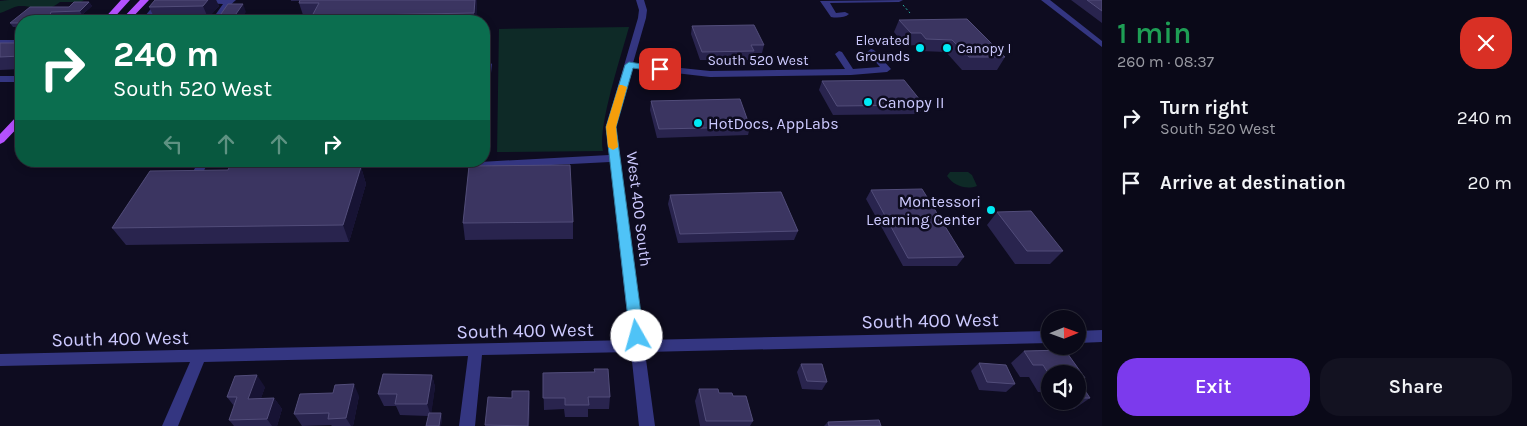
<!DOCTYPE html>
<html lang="en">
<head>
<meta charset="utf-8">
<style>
  body { margin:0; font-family:Karla,sans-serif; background:#131221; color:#f1f3f6; height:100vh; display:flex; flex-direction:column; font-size:19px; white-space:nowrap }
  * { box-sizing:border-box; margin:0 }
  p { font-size:16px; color:#999aa2 }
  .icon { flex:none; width:28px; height:28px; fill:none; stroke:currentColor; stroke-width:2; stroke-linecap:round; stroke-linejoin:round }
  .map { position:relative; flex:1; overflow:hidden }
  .drawer { display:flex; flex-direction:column; background:#0a0918; width:425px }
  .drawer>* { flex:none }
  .hud { position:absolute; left:15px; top:15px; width:475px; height:152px; border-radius:20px; box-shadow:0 2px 8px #0003,0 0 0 1px #2a2a37; background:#0b6e4f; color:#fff; overflow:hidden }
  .needle { width:32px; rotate:89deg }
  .buttons { position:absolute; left:1041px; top:310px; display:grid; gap:10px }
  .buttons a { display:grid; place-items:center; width:45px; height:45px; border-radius:50%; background:#0a0918; box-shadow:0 2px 8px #0003,0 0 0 1px #2a2a37; font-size:25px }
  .pin { position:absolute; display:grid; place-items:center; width:42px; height:42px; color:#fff; margin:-21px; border-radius:10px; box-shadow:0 2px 8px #0006 }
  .me { position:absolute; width:55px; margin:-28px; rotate:353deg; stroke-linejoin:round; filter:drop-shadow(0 0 4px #0008) }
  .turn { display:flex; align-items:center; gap:18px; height:105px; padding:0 15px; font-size:22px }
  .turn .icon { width:65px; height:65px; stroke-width:2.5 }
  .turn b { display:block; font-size:35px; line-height:42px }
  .lanes { display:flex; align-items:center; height:48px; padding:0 15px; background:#0003; justify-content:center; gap:25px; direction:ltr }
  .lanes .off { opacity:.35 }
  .round { display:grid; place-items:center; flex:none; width:52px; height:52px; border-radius:20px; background:#131221 }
  .headline { display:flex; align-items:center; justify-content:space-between; height:85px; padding:0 15px }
  h1 { font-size:30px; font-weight:600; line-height:38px; color:#1e9e55 }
  .action { display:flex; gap:10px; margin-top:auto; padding:10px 15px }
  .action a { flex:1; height:58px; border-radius:20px; background:#7c3aed; color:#fff; font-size:20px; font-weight:600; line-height:58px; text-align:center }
  .action a+a { background:#131221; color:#f1f3f6 }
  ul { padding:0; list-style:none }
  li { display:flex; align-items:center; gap:15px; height:65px; padding:0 15px }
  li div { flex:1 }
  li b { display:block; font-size:19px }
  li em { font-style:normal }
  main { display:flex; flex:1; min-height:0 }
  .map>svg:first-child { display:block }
  .green { fill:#0e2a27 }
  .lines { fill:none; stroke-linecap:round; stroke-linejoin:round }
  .path { stroke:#28b5a5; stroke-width:1; stroke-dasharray:2 2.5; stroke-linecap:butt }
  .minor { fill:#343681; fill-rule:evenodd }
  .major { fill:#b551ff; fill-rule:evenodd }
  .wall { fill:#29244e }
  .shaded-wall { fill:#171334 }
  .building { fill:#3b3561; stroke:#524d7a }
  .route { fill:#4fc3f7; stroke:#337fa1 }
  .slow { fill:#f59e0b }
  .poi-dot { fill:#00eaf5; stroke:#0e0c20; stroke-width:2 }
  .labels { text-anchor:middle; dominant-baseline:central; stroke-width:5; stroke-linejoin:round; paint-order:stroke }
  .far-poi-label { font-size:14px; fill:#cdcaff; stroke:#0e0c20; text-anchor:end }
  .far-street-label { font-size:14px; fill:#cdcaff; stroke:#0e0c20 }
  .poi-label { font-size:16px; fill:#cdcaff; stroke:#0e0c20; text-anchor:start }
  .street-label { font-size:16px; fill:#cdcaff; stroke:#0e0c20 }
  .near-street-label { font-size:19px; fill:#cdcaff; stroke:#0e0c20 }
</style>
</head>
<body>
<main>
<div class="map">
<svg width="1102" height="426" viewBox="0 0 1102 426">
  <rect width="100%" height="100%" fill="#0e0c20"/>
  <path class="green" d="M9,0H84L81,2H60C44,15 35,5 19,6C12,7 7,11 0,13V1Z
    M629,27C622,53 597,128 603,151L497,152L499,29Z
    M950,172H968L972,175L977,186C966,190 954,186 947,176Z"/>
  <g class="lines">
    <path class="path" d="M903,5L910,13"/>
    <path class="minor" d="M158,0L165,2L149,21H141Z
      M199,0H236C224,9 225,22 207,21L216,14L223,4L202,3H199Z
      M636,0H644L647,10L646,18L633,63L710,71L845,69L835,54L839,51L842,52L853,69L880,67L867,52L871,49L874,50L891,69L887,72L851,75L710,77L632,68L616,127L643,340L1050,331V343L645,352L655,426H639L631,352L482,355L475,426H459L468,356L204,362L178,426H162L190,362L0,366V354L630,340L610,162L474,169L469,166L470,161L480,162L609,155L606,127L638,18L639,10Z
      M903,0L899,2L830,3L836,13L845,12L849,14C845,18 836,18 831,17L820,1Z
      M1041,0H1050L1102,41V47Z
      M55,17H83L87,19L83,21H58L54,19Z
      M0,40H21V44H0Z
      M484,58L492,64L489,91L484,94Z
      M0,76H21V82H0Z
      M199,161H209L200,178L196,179L191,175Z
      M1102,330V342L1078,343V331Z"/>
    <path class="major" d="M121,0H130L111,21H102Z
      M140,0H149L129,21H120Z
      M21,115V124L4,142L0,144V134L17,116Z"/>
  </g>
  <path class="wall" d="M155,0H216L219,6L208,18L155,19L149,7Z
    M291,0H477L476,21H314L313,18H304L299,3L300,1H291Z
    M1071,0H1102V23Z
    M89,2L92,6L82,15L53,16L21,21V27H13L10,23L69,7Z
    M899,20L1005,57L997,70H962L946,52L920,51L915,45L905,46L894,32Z
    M692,26L764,45L762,53H753L751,60H700L691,34Z
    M0,43H21V69L0,70Z
    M822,81L924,105L919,114L833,115L819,90Z
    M651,101L750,127L748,135L657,138L650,110Z
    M224,161H419V162L361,163L359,167H361L366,184L349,242L126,245L112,228L228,170L231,164H225Z
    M871,190L964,257L957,266H903L866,199Z
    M670,195L798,231L794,240L678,243L668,204Z
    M997,212L1063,251L1050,264H1015L987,225Z
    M573,222V239L465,240L463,223Z
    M1065,350L1085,378L1080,383L1090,398L1074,409L1057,410L1052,401H1078V374H1050V399L1046,392H1038L1029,377H1020L1011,363L1024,351Z
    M979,363L1015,384L1006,392L979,390L971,371Z
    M801,364L827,382L822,390L802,389L797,372Z
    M594,369L610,397L609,409H588V417H565L564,409L544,410L543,373L594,372Z
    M432,375L435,387L431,413L442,416L441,426H426L428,416L400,415L396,406H384L378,394Z
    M265,387L261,398H274L282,409L277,426H234L229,420L234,406L227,397Z
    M699,389L733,396L753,421L750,426H700L695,401Z
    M529,391L530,401L529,426H485V425L512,398Z
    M359,396L353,426H332L331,425L302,426L294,414Z
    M828,422L881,426H824Z"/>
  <path class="shaded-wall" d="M208,0H216L219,6L208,18L203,6Z
    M475,0H477L476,21H474V13Z
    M89,2L92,6L82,15L80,11Z
    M243,4L246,12L240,21H231Z
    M350,161H360L361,163L354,184L349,167Z
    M361,167L366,184L349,242L343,225Z
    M257,375L265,387L257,410L248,399Z
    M432,375L435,387L431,416L427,404Z
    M354,384L359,396L353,426H351L346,418Z
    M529,391L530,401L529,426H528Z
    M274,398L282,409L277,426H272L267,419Z
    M441,413L442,416L441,426H439Z"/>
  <path class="building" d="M155,0H208L203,6L149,7Z
    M300,0H475L474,13L312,16L319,3H299Z
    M1087,0H1102V11Z
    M74,2H89L80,11L51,12L50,15L54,18L72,19L69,21H21V23H10L30,7H69Z
    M228,4H243L231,21H216Z
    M967,19L1005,57H969L952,40L926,39L921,33H911L899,20Z
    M754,25L764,45H751L754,51L702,52L692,26Z
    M0,43H21V56L0,57Z
    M904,80L924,105L837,106L822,81Z
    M740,99L750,127L659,129L651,101Z
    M232,161H350L349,167H361L343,225L112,228L150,171L228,170Z
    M570,165L573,222L463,223L469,166Z
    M922,189L964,257L908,258L871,190Z
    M781,192L798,231L680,234L670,195Z
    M1031,211L1063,251H1027L997,212Z
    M1065,350L1085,378L1078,379V374H1050V376L1043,365H1033L1024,351Z
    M979,363L1006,365L1015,384L987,382Z
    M801,364H822L827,382L807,381Z
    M594,369H608L610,397H588L589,405H565V398H543V373L595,372Z
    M383,374L432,375L427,404H395L397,394H378Z
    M257,375L248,399L274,398L267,419L229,420L237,397H227L235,376Z
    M1078,380L1090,398H1078Z
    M354,384L346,418L328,419L329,413L294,414L300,394L333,393L335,385Z
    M699,389H718L719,393H732L733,396H746L753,421H706Z
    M512,391H529L528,426L485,425L488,397L512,398Z
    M429,413H441L439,426H426Z
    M879,420L881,426H829L828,422Z"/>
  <path class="route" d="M629,62L660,67L665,69L660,72L633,68L616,127L644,336L642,340L637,342L632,340L630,336L606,127L625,65Z"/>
  <path class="slow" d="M619,85H622L627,87L616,127L618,147L613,150L608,147L606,127Z"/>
  <g class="poi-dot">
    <circle cx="920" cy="48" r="5"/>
    <circle cx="947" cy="48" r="5"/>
    <circle cx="868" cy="102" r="5"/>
    <circle cx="698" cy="123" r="5"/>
    <circle cx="991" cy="210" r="5"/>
  </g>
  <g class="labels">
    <g class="far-poi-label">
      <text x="910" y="40">Elevated<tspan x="910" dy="16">Grounds</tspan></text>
      <text x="957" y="48" text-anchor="start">Canopy I</text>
    </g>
    <g class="far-street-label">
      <text x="758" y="60">South 520 West</text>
    </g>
    <g class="poi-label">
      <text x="878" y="102">Canopy II</text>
      <text x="708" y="123">HotDocs, AppLabs</text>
      <text x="981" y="201" text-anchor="end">Montessori<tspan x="981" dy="18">Learning Center</tspan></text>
    </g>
    <g class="street-label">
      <text transform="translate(639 209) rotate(83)">West 400 South</text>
    </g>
    <g class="near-street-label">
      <text transform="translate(930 321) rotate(-1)">South 400 West</text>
      <text transform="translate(525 331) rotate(-1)">South 400 West</text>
      <text transform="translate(120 339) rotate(-1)">South 400 West</text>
    </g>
  </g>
</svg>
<div class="buttons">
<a><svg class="needle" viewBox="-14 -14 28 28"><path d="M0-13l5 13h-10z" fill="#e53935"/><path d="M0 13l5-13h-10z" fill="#999aa2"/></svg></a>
<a><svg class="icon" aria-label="sound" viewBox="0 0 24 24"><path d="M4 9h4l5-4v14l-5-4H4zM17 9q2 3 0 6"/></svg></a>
</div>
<div class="pin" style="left:660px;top:69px;background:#d93025"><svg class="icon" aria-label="arrive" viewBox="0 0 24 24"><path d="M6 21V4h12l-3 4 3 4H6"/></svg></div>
<svg class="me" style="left:637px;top:336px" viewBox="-20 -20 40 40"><circle r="19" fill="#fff"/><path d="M0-13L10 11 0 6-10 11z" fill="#4fc3f7"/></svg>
<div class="hud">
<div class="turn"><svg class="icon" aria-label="right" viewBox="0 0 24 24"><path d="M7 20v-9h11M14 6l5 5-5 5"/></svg><div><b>240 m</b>South 520 West</div></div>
<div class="lanes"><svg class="icon off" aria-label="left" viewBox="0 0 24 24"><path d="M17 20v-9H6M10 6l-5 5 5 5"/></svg><svg class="icon off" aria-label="ahead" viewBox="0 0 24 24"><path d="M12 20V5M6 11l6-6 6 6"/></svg><svg class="icon off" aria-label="ahead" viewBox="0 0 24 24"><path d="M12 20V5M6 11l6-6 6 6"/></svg><svg class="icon" aria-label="right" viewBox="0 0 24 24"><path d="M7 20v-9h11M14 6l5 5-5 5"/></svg></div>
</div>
</div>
<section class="drawer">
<div class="headline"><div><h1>1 min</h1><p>260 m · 08:37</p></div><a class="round" style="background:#d93025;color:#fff"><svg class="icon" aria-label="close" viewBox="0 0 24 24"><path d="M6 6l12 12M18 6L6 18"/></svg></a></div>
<ul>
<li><svg class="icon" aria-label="right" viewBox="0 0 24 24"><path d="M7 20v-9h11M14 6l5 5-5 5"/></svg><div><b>Turn right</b><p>South 520 West</p></div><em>240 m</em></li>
<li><svg class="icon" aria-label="arrive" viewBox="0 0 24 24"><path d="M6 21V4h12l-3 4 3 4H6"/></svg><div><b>Arrive at destination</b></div><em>20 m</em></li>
</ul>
<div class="action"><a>Exit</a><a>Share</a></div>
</section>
</main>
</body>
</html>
